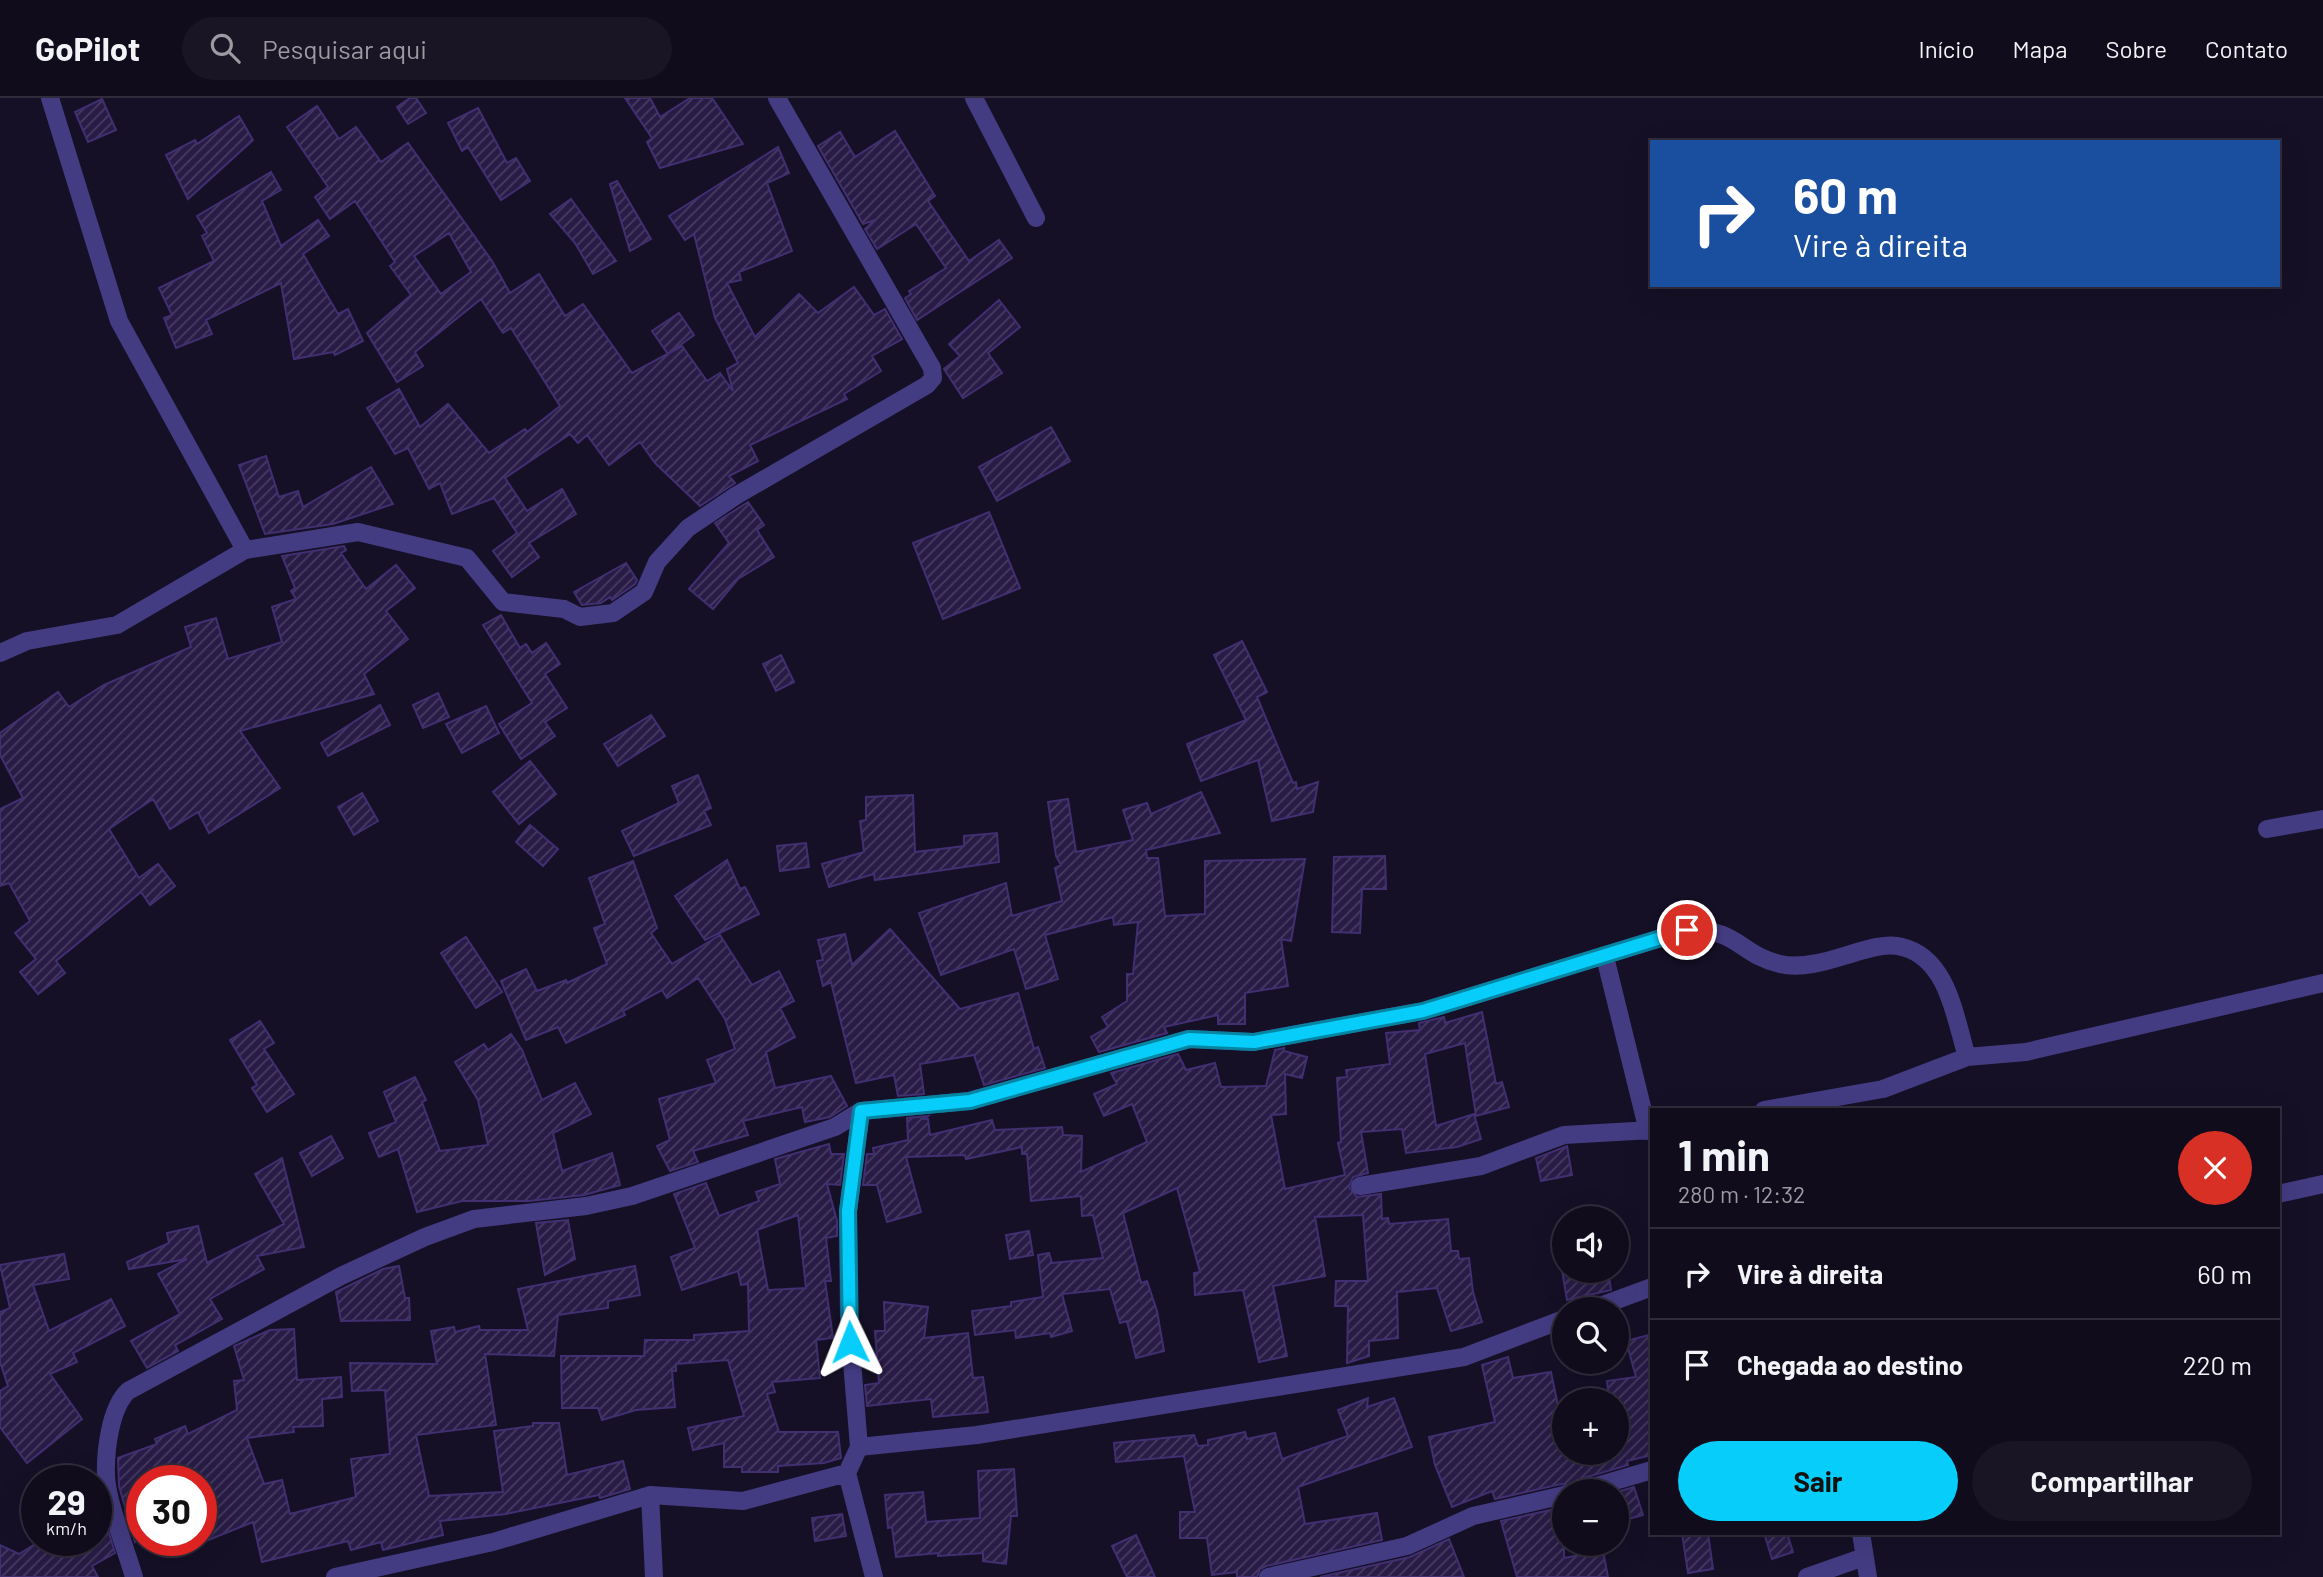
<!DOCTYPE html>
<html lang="pt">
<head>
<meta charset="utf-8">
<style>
  body { margin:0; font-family:Barlow,sans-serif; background:#191525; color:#f1f3f6; height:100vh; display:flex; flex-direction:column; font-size:26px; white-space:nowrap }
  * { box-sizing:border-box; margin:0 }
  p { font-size:23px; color:#9c9ba3 }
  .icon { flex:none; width:38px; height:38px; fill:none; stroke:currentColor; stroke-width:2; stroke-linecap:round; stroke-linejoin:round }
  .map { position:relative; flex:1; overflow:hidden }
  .sheet { position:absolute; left:1650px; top:1010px; width:630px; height:427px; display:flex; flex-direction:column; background:#100c1c; border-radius:0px; box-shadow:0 7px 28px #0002,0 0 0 2px #302c3b }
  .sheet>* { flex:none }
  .top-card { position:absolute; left:1650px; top:42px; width:630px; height:147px; border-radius:0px; box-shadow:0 7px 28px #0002,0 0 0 2px #302c3b; background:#1a4fa0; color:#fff; overflow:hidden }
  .controls { position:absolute; left:1552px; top:1108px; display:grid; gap:14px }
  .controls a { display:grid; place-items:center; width:77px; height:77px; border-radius:50%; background:#100c1c; box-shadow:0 7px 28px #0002,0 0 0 2px #302c3b; font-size:35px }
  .speed { position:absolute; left:21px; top:1367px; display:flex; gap:14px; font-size:35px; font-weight:700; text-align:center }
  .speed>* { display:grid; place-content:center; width:91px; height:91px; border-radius:50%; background:#100c1c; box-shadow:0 7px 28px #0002,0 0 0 2px #302c3b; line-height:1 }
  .speed small { font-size:18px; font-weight:400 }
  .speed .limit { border:10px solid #d22; background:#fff; color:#111 }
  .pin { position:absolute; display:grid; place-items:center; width:60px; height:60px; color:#fff; margin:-30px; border:4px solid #fff; border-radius:50%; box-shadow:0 2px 7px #0007 }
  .me { position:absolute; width:77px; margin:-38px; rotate:358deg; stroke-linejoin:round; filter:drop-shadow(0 0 5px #0008) }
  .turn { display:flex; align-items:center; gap:24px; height:147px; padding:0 28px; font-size:32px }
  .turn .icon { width:91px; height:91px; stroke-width:2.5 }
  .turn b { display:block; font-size:49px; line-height:60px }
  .round { display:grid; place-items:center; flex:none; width:74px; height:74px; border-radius:37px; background:#191525 }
  .head { display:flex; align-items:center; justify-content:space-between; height:119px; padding:0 28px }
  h1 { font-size:42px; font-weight:700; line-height:52px }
  .action { display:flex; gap:14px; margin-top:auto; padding:14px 28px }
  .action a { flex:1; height:80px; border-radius:42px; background:#06cdf9; color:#111; font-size:28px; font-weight:700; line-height:80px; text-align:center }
  .action a+a { background:#191525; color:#f1f3f6 }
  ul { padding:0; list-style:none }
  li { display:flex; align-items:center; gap:21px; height:91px; padding:0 28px; border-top:2px solid #302c3b }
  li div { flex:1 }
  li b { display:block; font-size:26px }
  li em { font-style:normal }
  header { display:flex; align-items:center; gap:42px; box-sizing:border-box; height:98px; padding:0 35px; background:#100c1c; border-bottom:2px solid #302c3b }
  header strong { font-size:33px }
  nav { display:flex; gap:38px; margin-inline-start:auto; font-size:24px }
  .search { width:490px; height:63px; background:#191525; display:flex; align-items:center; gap:18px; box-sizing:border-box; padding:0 24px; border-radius:38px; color:#9c9ba3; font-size:26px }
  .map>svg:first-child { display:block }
  .building { fill:url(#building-hatch); stroke:#412f72; stroke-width:2; fill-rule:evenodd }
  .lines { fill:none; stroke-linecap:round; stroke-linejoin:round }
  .minor { stroke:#443c83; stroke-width:18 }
  .route-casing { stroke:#0485a2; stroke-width:18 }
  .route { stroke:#06cdf9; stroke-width:12 }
</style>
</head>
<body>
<header>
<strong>GoPilot</strong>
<div class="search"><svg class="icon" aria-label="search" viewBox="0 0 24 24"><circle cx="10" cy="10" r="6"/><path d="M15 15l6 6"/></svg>Pesquisar aqui</div>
<nav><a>Início</a><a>Mapa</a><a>Sobre</a><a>Contato</a></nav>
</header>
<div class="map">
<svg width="2323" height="1479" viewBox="0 0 2323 1479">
  <defs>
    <pattern id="building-hatch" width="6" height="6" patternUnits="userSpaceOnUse" patternTransform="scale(1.75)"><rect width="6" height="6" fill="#281c46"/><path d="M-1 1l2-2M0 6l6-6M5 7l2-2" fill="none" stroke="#473c62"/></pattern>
  </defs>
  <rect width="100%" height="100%" fill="#151026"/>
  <path class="building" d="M410,0H416L426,15L408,26L397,9Z
    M625,0H650L660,19L690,0H712L743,46L660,70L647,44L652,40Z
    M102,1L116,32L88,44L75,14Z
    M317,8L339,41L356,29L381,64L408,45L492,163L510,195L539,176L565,218L583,206L632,275L682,248L707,283L720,275L733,293L727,271L738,265L715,220L694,136L685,142L669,118L778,49L789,75L767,85L792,153L739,174L741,182L727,185L755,239L799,196L818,215L854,189L874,217L885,211L902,241L872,258L881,273L844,296L847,301L750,347L758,363L729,378L735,385L700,408L655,365L640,344L609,367L587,337L578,345L570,336L505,380L527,413L562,391L576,416L529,445L539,459L512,479L493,453L517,435L494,400L452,416L440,385L429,391L408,350L395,356L367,310L399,291L420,329L448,306L489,355L525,331L527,334L560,308L511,230L503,235L481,201L415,254L423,268L397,284L367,235L411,197L390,168L395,164L355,103L330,121L315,99L328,89L287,29ZM449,135L471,174L441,196L414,158Z
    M478,10L507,65L516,60L530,83L501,102L468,49L462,53L448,25Z
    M239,18L253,42L188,101L166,57L195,42L197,46Z
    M895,33L935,98L928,103L969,163L999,142L1012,160L917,222L905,200L911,196L909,193L946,170L916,126L877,151L865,131L875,122L863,126L818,48L840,34L855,59Z
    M271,74L281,92L262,103L281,148L318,122L329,138L303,156L338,216L348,211L363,243L335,257L333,254L294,261L281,185L206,222L212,236L176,250L164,220L172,217L159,190L214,163L202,138L207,135L197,118Z
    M617,83L651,141L630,153L610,86Z
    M571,101L616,163L593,176L575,145L550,116Z
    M999,202L1020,229L988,255L1002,275L963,300L944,271L960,258L949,246Z
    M679,215L694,237L668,256L652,233Z
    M1051,329L1070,363L997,403L979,369Z
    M266,358L279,399L298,393L303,409L371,369L393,406L333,426L265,436L239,367Z
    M748,404L764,427L757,432L774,459L738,481L713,511L689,491L729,445L715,425Z
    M989,414L1020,490L943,521L913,445Z
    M344,448L346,452L341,455L366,491L396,467L415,490L386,513L408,541L364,576L374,596L240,633L280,690L209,735L198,714L170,731L153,701L109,731L139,780L158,766L175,788L150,807L141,794L56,863L65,875L38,896L20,874L36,861L15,835L30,823L9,785L0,788V711L23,700L0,657V635L58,594L69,609L104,587L191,549L185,529L216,520L228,561L282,544L272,509L296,501L291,493L295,490L282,458Z
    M626,465L637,482L635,486L612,502L610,499L601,505L582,507L574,494Z
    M501,517L520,550L526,546L532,555L546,545L560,566L545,576L567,610L545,624L555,638L521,661L499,626L532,605L483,527Z
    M1242,543L1267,594L1257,599L1293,685L1296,684L1297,691L1318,684L1313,714L1272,723L1258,662L1201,683L1187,646L1246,622L1214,557Z
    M781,557L794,584L776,593L763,566Z
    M438,595L449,619L423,630L413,607Z
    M380,607L390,627L328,658L321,645Z
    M486,608L499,635L462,655L446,626Z
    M651,617L665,638L618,668L604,646Z
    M530,663L556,696L519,726L493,694Z
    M698,677L711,710L704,713L711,727L634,758L622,733L679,705L672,688Z
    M1201,694L1220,735L1146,752L1147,760H1158L1165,818L1205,816V763L1305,761L1291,843L1281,841L1288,888L1245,895V926H1218V917L1164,929L1167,935L1099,954L1091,939L1108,929L1102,919L1127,903V876H1133L1138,824L1114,827L1113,819L1045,837L1058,881L1026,891L1014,851L941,877L919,815L1006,785L1012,818L1062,803L1055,770L1061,767L1056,758L1048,704L1068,701L1076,754L1133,742L1123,712L1147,705L1151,716Z
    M362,695L378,723L354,737L338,709Z
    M913,697L915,754L964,748V738L997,735L999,764L875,782L874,776L829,789L822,766L864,754L860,723L866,722V699Z
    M530,727L558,751L543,768L516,744Z
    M806,745L809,769L780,773L777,748Z
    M1385,758L1386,791H1362L1360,835L1332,834L1334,759Z
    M727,762L740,791L745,789L759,816L705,842L675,798Z
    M633,763L657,830L651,835L672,866L720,837L752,887L779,873L794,903L780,910L795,939L766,954L775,990L831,978L847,1008L830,1019L805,1024L802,1009L743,1023L748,1037L693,1053L698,1064L670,1073L657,1048L670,1042L659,1001L716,985L707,962L735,951L725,921L698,880L667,900L662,892L623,913L625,917L566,945L558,929L526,942L501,883L526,871L537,893L566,882L567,885L607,866L594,830L605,826L589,780Z
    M890,831L960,911L1018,895L1034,951L1038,949L1045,970L984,987L974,957L920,966L924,996L898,998L894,977L856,985L831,884L823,888L817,863L823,862L818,842L845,836L852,867Z
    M466,839L502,894L476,910L441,855Z
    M1482,914L1496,986L1502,984L1509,1009L1476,1018L1465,945L1425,956L1436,1028L1474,1016L1481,1041L1457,1049L1406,1055L1402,1031L1361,1034L1368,1075L1353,1079L1349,1089L1357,1099L1381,1096L1382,1121L1388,1120L1389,1126L1448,1121L1451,1153H1458L1459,1161L1469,1160L1473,1194L1482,1224L1451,1233L1437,1190L1397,1194L1398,1240L1369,1243V1258L1347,1265L1348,1208H1335L1336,1183H1368L1363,1117L1315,1119L1325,1178L1273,1188L1287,1258L1259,1264L1243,1192L1195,1197L1194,1175L1200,1174L1177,1090L1123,1115L1141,1185L1147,1183L1157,1213L1164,1253L1136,1260L1127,1223L1120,1225L1110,1191L1062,1196L1072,1233L1051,1239L1050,1235L1016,1240L1015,1232L975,1237L972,1213L1011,1208V1204L1043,1199L1038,1157L1049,1155L1052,1165L1103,1160L1093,1117L1082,1118L1081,1098L1031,1103L1027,1056H1022V1049L966,1061L965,1057L906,1059L921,1114L887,1124L877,1087H863L867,1056H874L873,1050L908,1042L907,1020L928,1018L924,1021H928L930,1037L992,1022L995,1032L1062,1029L1063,1037L1082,1038L1081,1074L1147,1044L1132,1006L1104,1018L1094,996L1117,986L1111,975L1178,956L1186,972L1215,965L1221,989L1266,988L1275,952L1284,950V953L1307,959L1302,980L1285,976L1286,1016L1271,1017L1285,1091L1345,1077L1338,1045L1341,1044L1337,980L1347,979L1346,972L1390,966L1386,935L1420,932L1419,925L1444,919L1445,925Z
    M260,923L274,945L264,951L294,996L267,1014L252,990L257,987L230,942Z
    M511,936L522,952L542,1002L575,985L591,1016L553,1035L562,1073L612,1055L620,1087L584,1097L529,1103H462L417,1114L398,1051L379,1059L369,1035L396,1024L384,994L415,979L426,1002L422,1004L440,1053L488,1047L478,1002L455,964L484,946L488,952Z
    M331,1038L343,1060L312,1078L300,1055Z
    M829,1046L831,1056H844L840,1087L827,1086L837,1123V1138L826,1140L831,1183H825L833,1240L816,1242L820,1280L772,1284L775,1294L767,1296L779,1334H838L841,1360L824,1365L778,1368V1374H742V1369H724V1345L693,1352L688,1330L744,1318L728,1262L676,1266V1273H672L675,1309L636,1312L602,1322L598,1310H562L561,1258H644L645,1242H694V1237L749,1233L748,1186L741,1187L738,1173L682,1192L671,1159L695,1150L674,1096L706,1085L719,1118L759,1103L756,1094L780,1086L775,1061ZM798,1117L806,1190L768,1192L757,1132Z
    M1567,1048L1572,1077L1541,1083L1536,1060Z
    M282,1060L304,1149L257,1158L264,1171L210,1201L222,1221L175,1247L178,1253L147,1270L131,1243L180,1216L158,1176L187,1161L129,1171L127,1164L169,1145L167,1135L198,1128L207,1165L284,1126L255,1076Z
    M568,1122L575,1161L545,1177L536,1125Z
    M1029,1133L1033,1157L1010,1161L1006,1137Z
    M64,1156L69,1181L33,1187L49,1233L111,1201L125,1228L73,1255L77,1264L50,1276L82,1321L27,1365L0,1329V1293L8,1288L0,1264V1214L10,1210L0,1167Z
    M399,1168L405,1200H409L410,1222L341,1223L336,1194L383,1171Z
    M635,1168L640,1197L608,1203V1210L558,1217L554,1258L485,1256L496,1327L416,1337L429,1398L503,1394L494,1333L533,1328V1325H559L567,1377L623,1363L630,1391L600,1400L599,1397L506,1416L440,1423L443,1437L383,1452L381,1444L351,1452L348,1443L262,1464L253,1424L201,1445V1382H179L173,1368L142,1381V1440L135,1444L119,1388L118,1360L157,1346L155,1341L185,1328L188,1336L237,1312L234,1283L244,1282L234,1248L270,1232L294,1231L297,1282L341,1279L342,1299L322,1301L323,1328L293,1329L294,1334L247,1340L264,1386L282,1382L290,1416L356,1399L351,1361L390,1356L385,1292L352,1293L350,1265L437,1266L431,1233L454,1229L455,1234L479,1228L480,1232H528L518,1191Z
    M1562,1172H1608L1611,1192L1567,1202Z
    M884,1204L928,1209L924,1240L968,1235L973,1280L983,1279L988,1314L933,1319L931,1301L867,1308L865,1287L879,1285L875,1233H885Z
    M1649,1237L1652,1249V1357L1627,1363L1628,1367L1577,1382L1570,1388L1561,1386L1495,1401L1492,1393L1452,1409L1435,1367L1429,1339L1495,1324L1482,1267L1508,1259L1513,1280L1551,1274L1560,1318L1564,1317V1354H1617V1302H1609L1607,1283L1636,1279L1626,1243Z
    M1368,1300L1367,1309L1394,1300L1412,1349L1298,1389L1305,1426L1377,1415L1382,1442L1266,1468L1260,1471L1257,1479H1237V1474L1212,1477L1207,1440H1180V1414H1195L1184,1358L1116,1364L1114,1345L1194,1337L1198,1348L1208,1347V1342L1245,1334L1247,1341L1275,1335L1282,1361L1348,1338L1338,1312Z
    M1014,1371L1017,1418H1011L1006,1466L983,1463V1455L938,1458V1455L896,1459L892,1429L888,1430L885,1397L923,1394L926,1424L980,1420L978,1373Z
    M1634,1389L1643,1417L1617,1424V1394Z
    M96,1392L115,1455L92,1468L98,1479H0V1447L19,1456L42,1442H96Z
    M1564,1409V1460L1603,1453L1608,1479H1517L1501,1423Z
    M842,1416L846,1438L815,1443L812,1420Z
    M1682,1435H1708L1713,1471L1688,1475Z
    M1764,1435H1787L1793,1454L1772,1461Z
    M1136,1437L1155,1479H1127L1112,1448Z
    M1449,1441L1464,1479H1320L1410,1459Z"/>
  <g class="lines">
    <path class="minor" d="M50,0L119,223L245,452
      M974,0L1036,120
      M0,555L27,543L117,527L245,452L358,434L467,460L503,504L564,511L580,519L613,515L644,494L657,464L688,430L737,397L927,287L933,280L932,270L777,0
      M2267,731L2323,721
      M1605,859L1648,1033
      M1764,1012L1883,991L1967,959L2026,954L2323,885
      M1360,1088L1481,1068L1564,1037L1652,1032
      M2278,1096L2323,1086
      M1592,1211L1652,1189
      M859,1349L849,1227L848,1113L861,1013
      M847,1375L874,1479
      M1580,1393L1652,1372
      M650,1397L654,1479
      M1861,1435L1868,1479
      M134,1479C126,1451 108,1407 106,1379C105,1354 110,1310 128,1293L341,1178L425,1139L474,1121L586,1108L632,1098L835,1029L861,1013L969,1003L1189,941L1253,944L1423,913L1687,832C1738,830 1740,857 1780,866C1800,871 1825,864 1844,858C1861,853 1885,844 1902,849C1948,860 1955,920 1967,959
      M335,1479L493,1444L650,1397L743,1403L847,1375L859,1349L977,1337L1464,1259L1564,1221
      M1268,1479L1407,1448L1473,1418L1564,1397
      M1807,1479L1864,1459"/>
  </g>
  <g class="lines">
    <g class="route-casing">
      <path id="route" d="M850,1244L848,1113L861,1013L970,1003L1189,941L1254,944L1423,913L1687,832"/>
    </g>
    <use href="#route" class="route"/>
  </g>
</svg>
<div class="controls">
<a><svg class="icon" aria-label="sound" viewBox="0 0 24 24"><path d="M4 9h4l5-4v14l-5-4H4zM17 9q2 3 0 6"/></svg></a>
<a><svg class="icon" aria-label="search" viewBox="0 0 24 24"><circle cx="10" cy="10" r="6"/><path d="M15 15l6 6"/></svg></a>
<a>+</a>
<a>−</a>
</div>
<div class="speed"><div>29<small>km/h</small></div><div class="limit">30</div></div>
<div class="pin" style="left:1687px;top:832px;background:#d93025"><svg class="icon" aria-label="arrive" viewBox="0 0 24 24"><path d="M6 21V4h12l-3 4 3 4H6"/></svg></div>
<svg class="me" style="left:850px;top:1244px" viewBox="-20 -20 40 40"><path d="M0-17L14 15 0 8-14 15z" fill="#06cdf9" stroke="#fff" stroke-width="4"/></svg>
<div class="top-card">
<div class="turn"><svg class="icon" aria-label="right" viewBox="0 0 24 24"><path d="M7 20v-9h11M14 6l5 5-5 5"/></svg><div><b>60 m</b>Vire à direita</div></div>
</div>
<section class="sheet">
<div class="head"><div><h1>1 min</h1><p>280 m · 12:32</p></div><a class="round" style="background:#d93025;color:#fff"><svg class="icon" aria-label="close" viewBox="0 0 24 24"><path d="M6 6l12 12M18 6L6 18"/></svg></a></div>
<ul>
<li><svg class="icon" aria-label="right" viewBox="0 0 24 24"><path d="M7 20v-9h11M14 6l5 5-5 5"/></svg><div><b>Vire à direita</b></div><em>60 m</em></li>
<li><svg class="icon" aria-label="arrive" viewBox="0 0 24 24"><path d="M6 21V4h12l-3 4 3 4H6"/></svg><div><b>Chegada ao destino</b></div><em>220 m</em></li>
</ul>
<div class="action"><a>Sair</a><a>Compartilhar</a></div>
</section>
</div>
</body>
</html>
